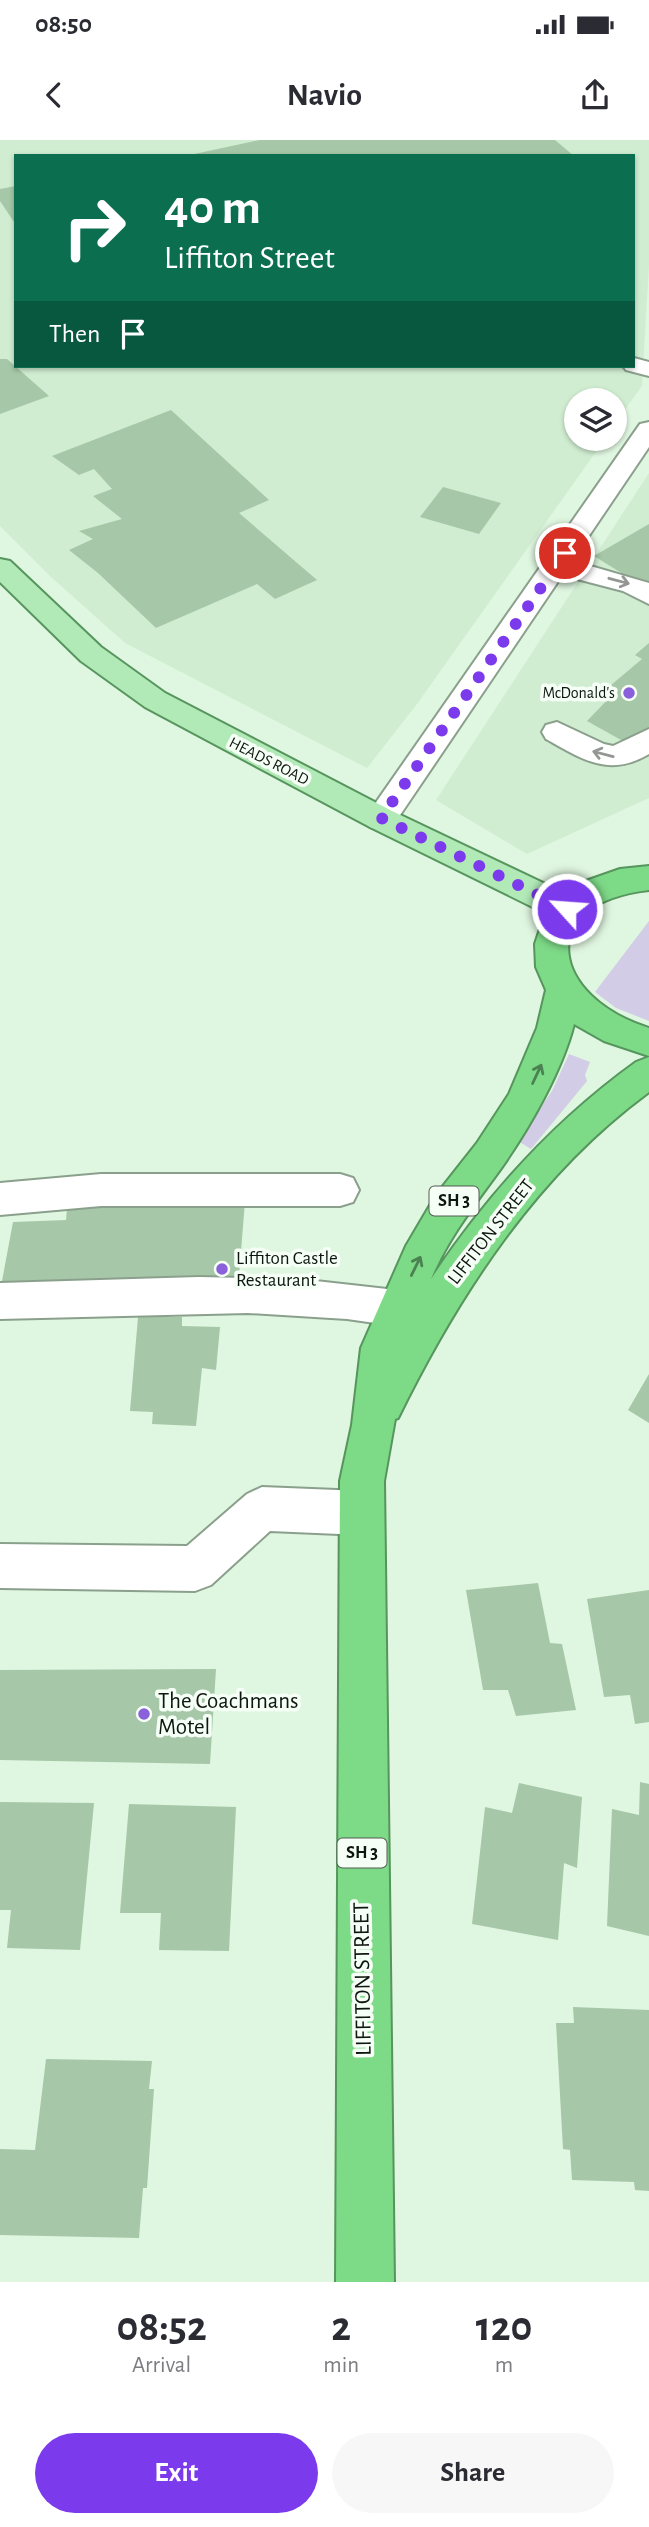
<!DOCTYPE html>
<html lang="en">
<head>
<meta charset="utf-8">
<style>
  body { margin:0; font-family:"Alegreya Sans",sans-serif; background:#f7f7f7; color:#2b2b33; height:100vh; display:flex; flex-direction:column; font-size:26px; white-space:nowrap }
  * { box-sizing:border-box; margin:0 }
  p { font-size:23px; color:#7c7c81 }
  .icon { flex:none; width:38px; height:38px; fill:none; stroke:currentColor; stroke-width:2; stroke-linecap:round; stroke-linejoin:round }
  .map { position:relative; height:2142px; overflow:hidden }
  .details { display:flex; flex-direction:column; background:#fff; flex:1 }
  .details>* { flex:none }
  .hud { position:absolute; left:14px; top:14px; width:621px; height:214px; border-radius:0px; box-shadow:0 2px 5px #0004; background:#0b6e4f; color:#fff; overflow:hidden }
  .tools { position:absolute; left:564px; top:248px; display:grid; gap:14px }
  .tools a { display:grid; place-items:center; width:63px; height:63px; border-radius:50%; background:#fff; box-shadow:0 2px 5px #0004; font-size:35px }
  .pin { position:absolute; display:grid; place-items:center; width:60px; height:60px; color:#fff; margin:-30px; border:4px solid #fff; border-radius:50%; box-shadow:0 2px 7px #0007 }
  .me { position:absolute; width:77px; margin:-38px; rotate:296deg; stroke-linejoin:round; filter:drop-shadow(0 0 5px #0008) }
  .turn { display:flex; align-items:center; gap:24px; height:147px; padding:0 35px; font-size:32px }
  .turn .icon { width:91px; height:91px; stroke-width:2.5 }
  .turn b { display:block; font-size:49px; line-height:60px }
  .then { display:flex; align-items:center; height:66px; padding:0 35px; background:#0003; gap:14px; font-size:26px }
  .eta { display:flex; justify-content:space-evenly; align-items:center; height:119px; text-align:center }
  .eta b { font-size:42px; font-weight:700; line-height:49px }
  .primary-button { display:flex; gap:14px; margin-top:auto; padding:14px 35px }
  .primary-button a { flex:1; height:80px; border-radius:42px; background:#7c3aed; color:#fff; font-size:28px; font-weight:700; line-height:80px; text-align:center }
  .primary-button a+a { background:#f7f7f7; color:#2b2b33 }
  .status { display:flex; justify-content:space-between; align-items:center; height:49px; padding:0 35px; background:#fff; direction:ltr }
  .status svg { height:19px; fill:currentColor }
  header { display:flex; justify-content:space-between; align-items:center; height:91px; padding:0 35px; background:#fff; font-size:32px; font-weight:700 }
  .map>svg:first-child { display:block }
  .built { fill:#d0edd1; fill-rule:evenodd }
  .green { fill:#d2cce6 }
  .building { fill:#a6c7a8 }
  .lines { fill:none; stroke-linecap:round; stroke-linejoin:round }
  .minor-casing { stroke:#8ba08c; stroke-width:4 }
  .major-casing { stroke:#56955d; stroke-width:4 }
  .highway-casing { stroke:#56955d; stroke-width:4 }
  .minor { fill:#fff; fill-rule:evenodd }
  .major { fill:#b1e9b7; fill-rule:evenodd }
  .highway { fill:#7dda87; fill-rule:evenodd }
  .oneway { stroke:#939693 }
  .oneway2 { stroke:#4b8251 }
  .route { stroke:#7c3aed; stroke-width:12; stroke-dasharray:0 21.6 }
  .poi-dot { fill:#8a60db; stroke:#f5fff6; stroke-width:2.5 }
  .labels { text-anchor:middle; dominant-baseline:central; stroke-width:7; stroke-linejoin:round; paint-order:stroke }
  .far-poi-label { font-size:16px; fill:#0e160f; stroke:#f5fff6; text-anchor:end }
  .far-street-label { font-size:16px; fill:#0e160f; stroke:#f5fff6 }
  .shield { fill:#f5fff6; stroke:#535c54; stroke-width:2 }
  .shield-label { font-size:18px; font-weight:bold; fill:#0e160f }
  .street-label { font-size:19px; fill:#0e160f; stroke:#f5fff6 }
  .poi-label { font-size:19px; fill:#0e160f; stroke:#f5fff6; text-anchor:start }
  .near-poi-label { font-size:23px; fill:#0e160f; stroke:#f5fff6; text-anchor:start }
  .near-street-label { font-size:23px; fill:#0e160f; stroke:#f5fff6 }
</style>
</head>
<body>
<div class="status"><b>08:50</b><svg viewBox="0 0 49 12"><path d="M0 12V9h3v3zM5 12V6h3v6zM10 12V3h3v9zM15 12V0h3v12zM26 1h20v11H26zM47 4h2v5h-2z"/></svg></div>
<header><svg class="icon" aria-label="back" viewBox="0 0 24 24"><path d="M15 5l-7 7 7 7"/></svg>Navio<svg class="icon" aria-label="share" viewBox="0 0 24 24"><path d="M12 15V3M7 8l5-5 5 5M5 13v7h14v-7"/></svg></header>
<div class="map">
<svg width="649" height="2142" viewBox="0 0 649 2142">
  <rect width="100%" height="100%" fill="#dff6e0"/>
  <path class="built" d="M0,0H649V125L642,246L614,285V261H576V299H605L417,564L367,628L125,503L50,436L0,386ZM16,16H634V226H16Z
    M649,333V658L527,714L436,660Z"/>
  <path class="green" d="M649,781V881L616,868L595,852Z
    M569,914L590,922L585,935L587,941L531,1009L518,1001L552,951Z"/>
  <path class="building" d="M260,0H555L574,16H185Z
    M16,46V85L0,61V49Z
    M0,219H7L49,256L0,274Z
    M171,270L269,360L239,373L317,440L275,459L257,444L156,488L98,433L69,410L93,399L79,391L122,379L93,356L112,349L94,329L79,335L52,316Z
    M443,347L501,363L479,394L420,377Z
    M649,384V450L594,416Z
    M649,503V589L630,605L587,581L612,555L604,551L642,519L635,515Z
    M245,1061L238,1149L195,1145L2,1141L13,1082L66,1080L67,1069Z
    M138,1177H182V1186L220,1187L216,1230L202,1228L196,1286L152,1284L153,1272L130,1271Z
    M649,1234V1283L628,1270Z
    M538,1443L550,1503L562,1504L576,1570L516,1576L508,1550H483L466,1450Z
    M649,1450V1582L635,1584L630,1555L604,1557L587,1459Z
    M216,1529L210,1624L0,1620V1530Z
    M640,1642L649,1644V1796L607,1786L612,1669L639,1675Z
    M519,1643L582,1657L577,1728L564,1723L558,1800L472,1784L485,1667L512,1673Z
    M0,1662L94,1663L80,1810L7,1808L11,1770H0Z
    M129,1664L236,1667L229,1811L159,1810L161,1773H120Z
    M573,1867L649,1870V2051L635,2050L634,2042L572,2040L570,2010L563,2009L556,1883H574Z
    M46,1919L152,1921L149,1949H154L147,2048H143L139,2098L0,2095V2009L35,2010Z"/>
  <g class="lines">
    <g class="minor-casing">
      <path id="minor" d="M634,218L649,222V236L626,230L623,226H634Z
        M649,282V307L392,687L381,690L370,687L365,679L370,671L640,284Z
        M587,425L649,443V464L623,451L577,439L573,433L577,427Z
        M557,582L604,604L613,606L649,589V614C609,638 582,619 546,599L542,592L546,585Z
        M101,1034H340L353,1038L359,1050L353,1062L340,1066H101L0,1075V1043Z
        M199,1137L298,1139L396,1150L410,1155L416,1168L410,1181L396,1186L347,1179L248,1173L0,1179V1143Z
        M262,1347L362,1351L377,1358L384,1373L377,1388L362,1395L270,1391L211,1445L195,1451L0,1448V1404L187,1406L247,1354Z"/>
    </g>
    <g class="major-casing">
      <path id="major" d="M0,419L10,421L101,507L165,553L392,671L579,760L584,769L579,778L567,781L555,778L370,687L145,567L81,521L0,442Z"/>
    </g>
    <g class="highway-casing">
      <path id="highway" d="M649,726V750C533,763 550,857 649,888V916L604,901L574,884C562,931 530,987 502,1027C476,1063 448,1098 431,1139C487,1055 554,981 636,922L649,917V952C536,1035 459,1154 398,1278L395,1279L384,1341L394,2142H336L340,1341L352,1285L361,1208L406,1106L436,1055L477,1003L509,954L537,888L546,850L536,827L535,804L542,783L562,756L583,742L620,729Z"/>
    </g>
    <use href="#minor" class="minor"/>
    <use href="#major" class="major"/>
    <use href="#highway" class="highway"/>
  </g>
  <defs><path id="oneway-shaft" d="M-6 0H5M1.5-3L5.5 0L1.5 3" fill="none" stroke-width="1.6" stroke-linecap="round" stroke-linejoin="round" transform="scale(1.75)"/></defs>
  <g class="oneway">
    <use href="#oneway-shaft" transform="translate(619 441) rotate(15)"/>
    <use href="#oneway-shaft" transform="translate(603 614) rotate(-165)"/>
  </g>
  <g class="oneway2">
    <use href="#oneway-shaft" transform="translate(537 934) rotate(-65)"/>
    <use href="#oneway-shaft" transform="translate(416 1126) rotate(-64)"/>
  </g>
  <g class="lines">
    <path class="route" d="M565,413L381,678L567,769"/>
  </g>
  <g class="poi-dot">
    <circle cx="629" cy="553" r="7"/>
    <circle cx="222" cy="1129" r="7"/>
    <circle cx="144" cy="1574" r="7"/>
  </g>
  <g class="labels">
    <g class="far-poi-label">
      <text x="615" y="553">McDonald's</text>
    </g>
    <g class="far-street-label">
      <text transform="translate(269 621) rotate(27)">HEADS ROAD</text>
    </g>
    <g class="shield">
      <rect x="429.5" y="1046.5" width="49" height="29" rx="5"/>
      <rect x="337.5" y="1698.5" width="49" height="29" rx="5"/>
    </g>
    <g class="shield-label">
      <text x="454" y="1061">SH 3</text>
      <text x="362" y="1713">SH 3</text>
    </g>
    <g class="street-label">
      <text transform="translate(491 1092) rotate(-52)">LIFFITON STREET</text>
    </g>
    <g class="poi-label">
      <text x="236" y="1118">Liffiton Castle<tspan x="236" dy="22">Restaurant</tspan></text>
    </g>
    <g class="near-poi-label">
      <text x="158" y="1561">The Coachmans<tspan x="158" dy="26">Motel</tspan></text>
    </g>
    <g class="near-street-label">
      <text transform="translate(363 1839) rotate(-91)">LIFFITON STREET</text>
    </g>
  </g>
</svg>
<div class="tools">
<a><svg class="icon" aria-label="layers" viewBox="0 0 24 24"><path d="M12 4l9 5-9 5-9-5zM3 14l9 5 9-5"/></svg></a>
</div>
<div class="pin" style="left:565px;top:413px;background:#d93025"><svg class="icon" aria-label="arrive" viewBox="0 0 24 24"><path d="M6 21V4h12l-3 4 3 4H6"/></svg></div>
<svg class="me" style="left:567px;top:769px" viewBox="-20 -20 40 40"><circle r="17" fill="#7c3aed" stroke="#fff" stroke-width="3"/><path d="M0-11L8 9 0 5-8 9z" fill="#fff"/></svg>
<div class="hud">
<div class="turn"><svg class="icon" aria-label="right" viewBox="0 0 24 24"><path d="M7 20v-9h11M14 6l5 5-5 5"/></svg><div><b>40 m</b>Liffiton Street</div></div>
<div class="then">Then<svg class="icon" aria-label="arrive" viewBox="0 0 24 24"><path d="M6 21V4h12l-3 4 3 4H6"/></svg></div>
</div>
</div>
<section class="details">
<div class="eta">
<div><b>08:52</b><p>Arrival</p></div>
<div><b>2</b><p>min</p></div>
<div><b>120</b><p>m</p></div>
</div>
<div class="primary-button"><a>Exit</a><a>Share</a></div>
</section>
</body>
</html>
